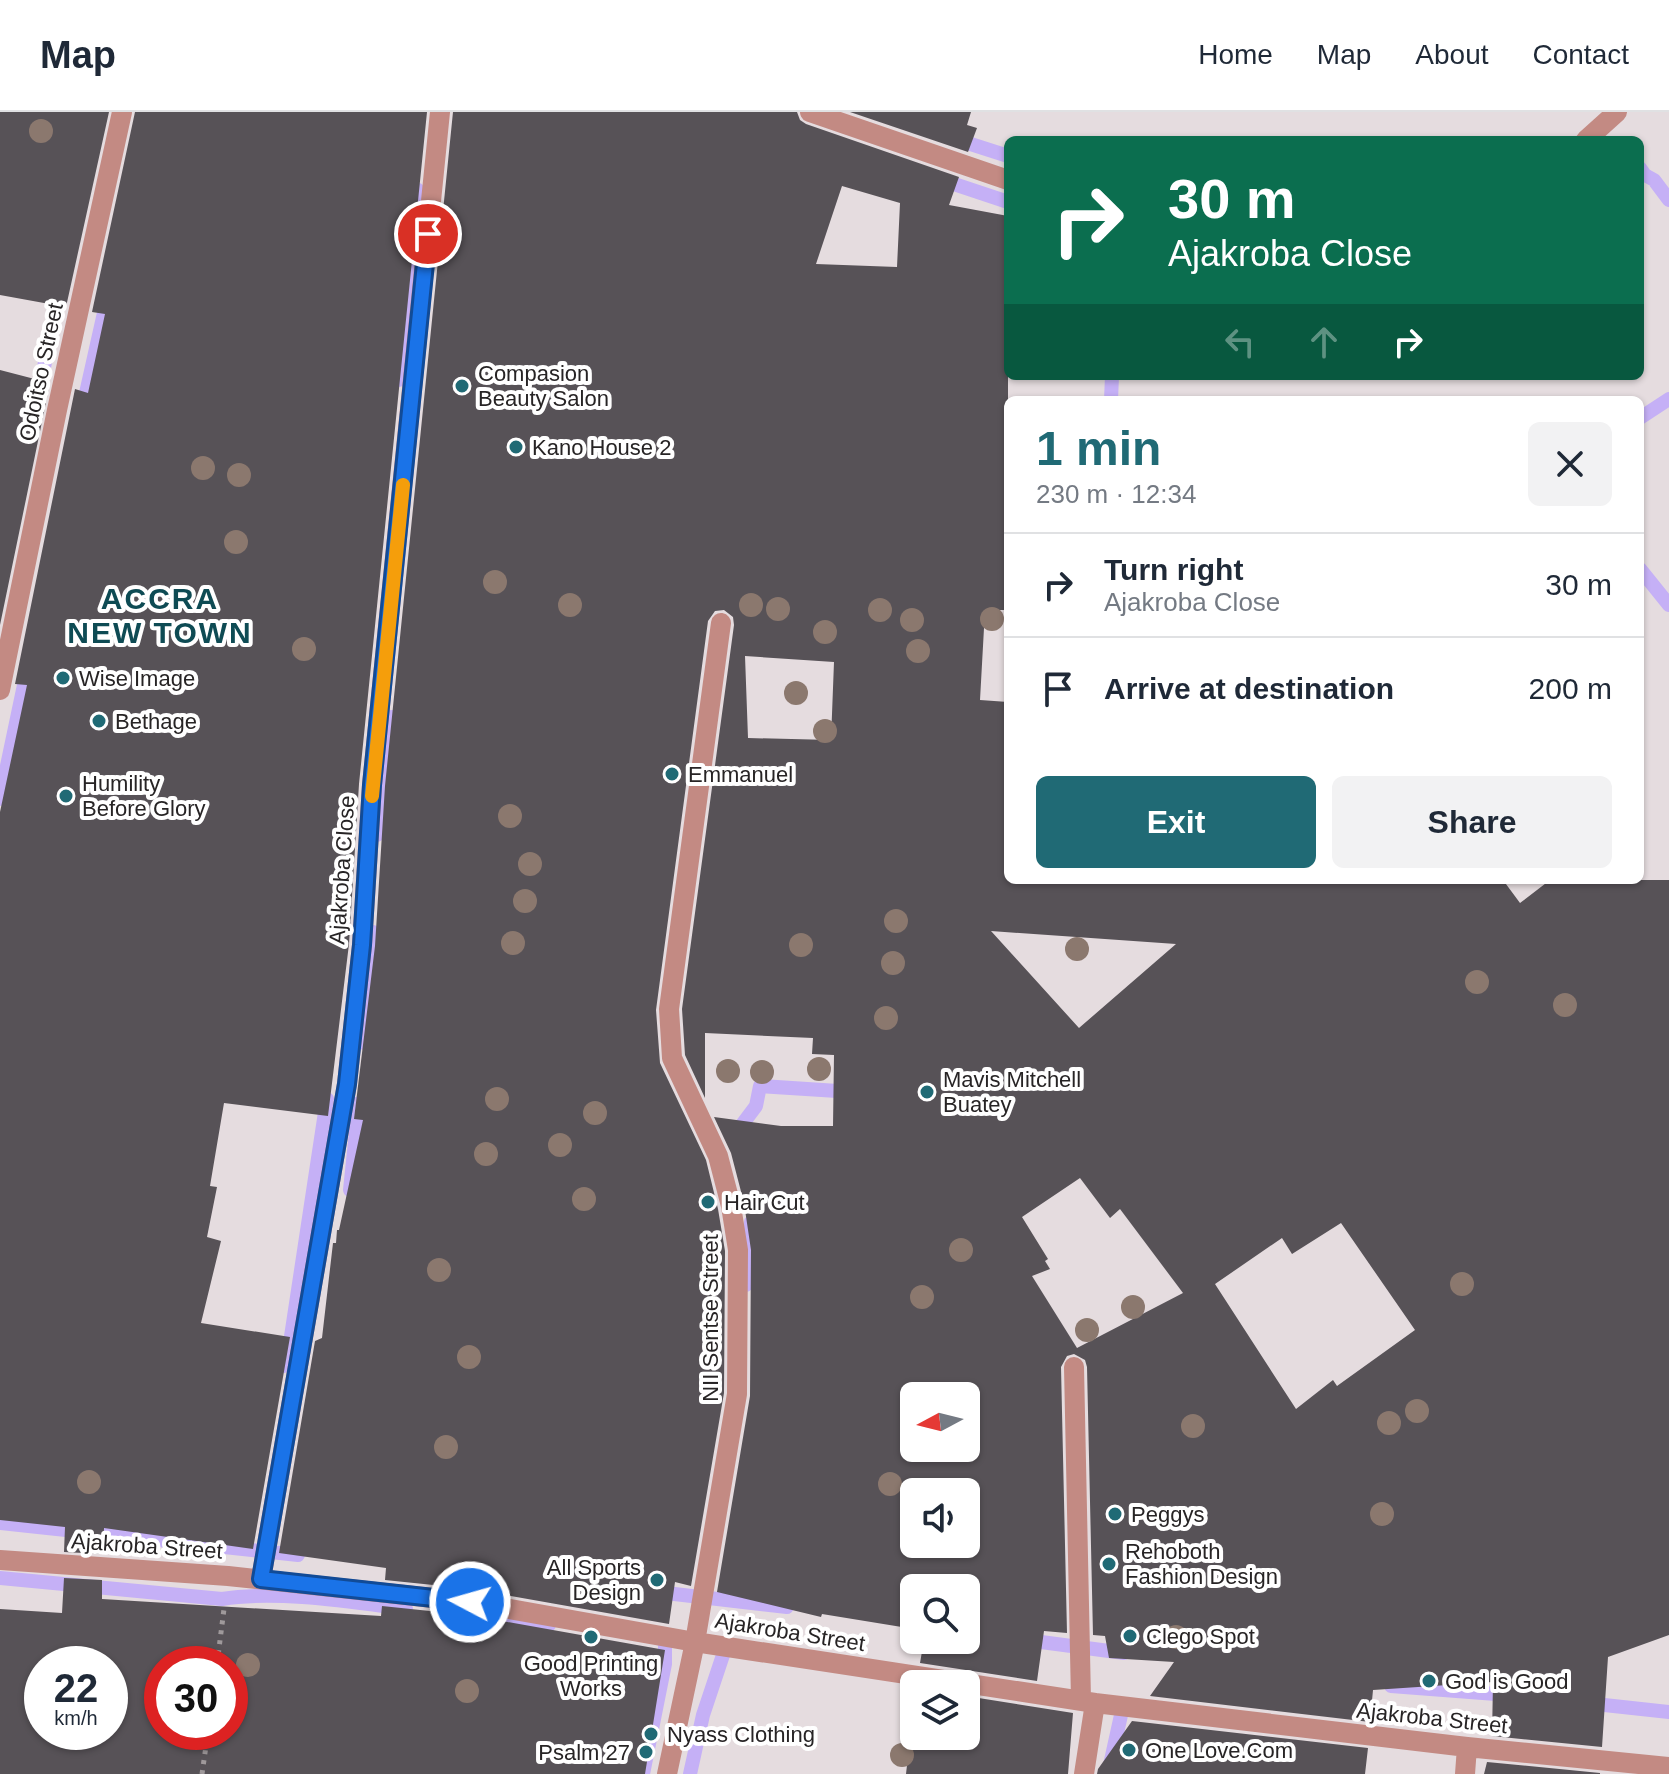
<!DOCTYPE html>
<html lang="en">
<head>
<meta charset="utf-8">
<style>
  body { margin:0; font-family:Arial,sans-serif; background:#f2f2f3; color:#1f2937; height:100vh; display:flex; flex-direction:column; font-size:30px; white-space:nowrap }
  * { box-sizing:border-box; margin:0 }
  p { font-size:26px; color:#747a83 }
  .icon { flex:none; width:44px; height:44px; fill:none; stroke:currentColor; stroke-width:2; stroke-linecap:round; stroke-linejoin:round }
  .map { position:relative; flex:1; overflow:hidden }
  .panel { position:absolute; left:1004px; top:284px; width:640px; height:488px; display:flex; flex-direction:column; background:#fff; border-radius:12px; box-shadow:0 2px 6px #0004 }
  .panel>* { flex:none }
  .hud { position:absolute; left:1004px; top:24px; width:640px; height:244px; border-radius:12px; box-shadow:0 2px 6px #0004; background:#0b6e4f; color:#fff; overflow:hidden }
  .needle { width:52px; rotate:263deg }
  .fabs { position:absolute; left:900px; top:1270px; display:grid; gap:16px }
  .fabs a { display:grid; place-items:center; width:80px; height:80px; border-radius:12px; background:#fff; box-shadow:0 2px 6px #0004; font-size:40px }
  .speed { position:absolute; left:24px; top:1534px; display:flex; gap:16px; font-size:40px; font-weight:700; text-align:center }
  .speed>* { display:grid; place-content:center; width:104px; height:104px; border-radius:50%; background:#fff; box-shadow:0 2px 6px #0004; line-height:1 }
  .speed small { font-size:20px; font-weight:400 }
  .speed .limit { border:12px solid #d22; background:#fff; color:#111 }
  .pin { position:absolute; display:grid; place-items:center; width:68px; height:68px; color:#fff; margin:-34px; border:4px solid #fff; border-radius:50%; box-shadow:0 2px 8px #0007 }
  .me { position:absolute; width:88px; margin:-44px; rotate:276deg; stroke-linejoin:round; filter:drop-shadow(0 0 6px #0008) }
  .turn { display:flex; align-items:center; gap:28px; height:168px; padding:0 32px; font-size:36px }
  .turn .icon { width:104px; height:104px; stroke-width:2.5 }
  .turn b { display:block; font-size:56px; line-height:68px }
  .lanes { display:flex; align-items:center; height:76px; padding:0 32px; background:#0003; justify-content:center; gap:40px; direction:ltr }
  .lanes .off { opacity:.35 }
  .round { display:grid; place-items:center; flex:none; width:84px; height:84px; border-radius:12px; background:#f2f2f3 }
  .headline { display:flex; align-items:center; justify-content:space-between; height:136px; padding:0 32px }
  h1 { font-size:48px; font-weight:600; line-height:60px; color:#206a75 }
  .action { display:flex; gap:16px; margin-top:auto; padding:16px 32px }
  .action a { flex:1; height:92px; border-radius:12px; background:#206a75; color:#fff; font-size:32px; font-weight:600; line-height:92px; text-align:center }
  .action a+a { background:#f2f2f3; color:#1f2937 }
  ul { padding:0; list-style:none }
  li { display:flex; align-items:center; gap:24px; height:104px; padding:0 32px; border-top:2px solid #e0e1e3 }
  li div { flex:1 }
  li b { display:block; font-size:30px }
  li em { font-style:normal }
  header { display:flex; align-items:center; gap:48px; box-sizing:border-box; height:112px; padding:0 40px; background:#fff; border-bottom:2px solid #e0e1e3 }
  header strong { font-size:38px }
  nav { display:flex; gap:44px; margin-inline-start:auto; font-size:28px }
  .map>svg:first-child { display:block }
  .lines { fill:none; stroke-linecap:round; stroke-linejoin:round }
  .stream { stroke:#c5b0f6; stroke-width:14 }
  .building { fill:#575257; fill-rule:evenodd }
  .path { stroke:#9f999b; stroke-width:5; stroke-dasharray:4 6; stroke-linecap:butt }
  .street { stroke:#c38a83; stroke-width:20 }
  .tree { fill:#8b786e }
  .route-casing { stroke:#114b97; stroke-width:20 }
  .route { stroke:#1a73e8; stroke-width:14 }
  .slow { stroke:#f59e0b; stroke-width:14 }
  .poi-dot { fill:#206a75; stroke:#fff; stroke-width:3 }
  .labels { text-anchor:middle; dominant-baseline:central; stroke-width:8; stroke-linejoin:round; paint-order:stroke }
  .street-label { font-size:22px; fill:#272425; stroke:#fff }
  .poi-label { font-size:22px; fill:#272425; stroke:#fff; text-anchor:start }
  .district-label { font-size:30px; font-weight:bold; letter-spacing:2px; fill:#0e4b54; stroke:#fff }
</style>
</head>
<body>
<header>
<strong>Map</strong>
<nav><a>Home</a><a>Map</a><a>About</a><a>Contact</a></nav>
</header>
<div class="map">
<svg width="1669" height="1662" viewBox="0 0 1669 1662">
  <rect width="100%" height="100%" fill="#e5dcdf"/>
  <g class="lines">
    <path class="stream" d="M955,27L1008,44
      M1640,56L1645,63L1654,68L1669,88
      M939,67L1008,90
      M399,268L416,134L418,78
      M38,285L60,176
      M1111,288L1112,264
      M82,299L108,183
      M1640,306L1669,287
      M1640,457L1669,493
      M0,687L28,554
      M377,723L392,605
      M364,931L373,820
      M738,1027L741,1014L756,994L760,974L853,980
      M350,1078L359,991
      M746,1173L751,1110
      M283,1254L290,1231L327,987
      M0,1411L298,1443
      M0,1466L222,1487C276,1478 351,1490 406,1497
      M657,1480L787,1495
      M462,1503L549,1513
      M1026,1528L1124,1541
      M1391,1574L1509,1583
      M1586,1591L1669,1600
      M643,1662L665,1552V1527L657,1526
      M690,1662L703,1603L726,1534L732,1535
      M1108,1662L1123,1594"/>
  </g>
  <path class="building" d="M0,0H109L66,195L0,183Z
    M135,0H427L359,672L349,832L328,1004L224,991L210,1074L217,1075L207,1125L221,1129L201,1211L290,1225L253,1437L104,1416L103,1442L64,1440L65,1415L0,1408V700L27,573L15,572L75,277L88,281L105,202L92,200Z
    M453,0H797L800,8L806,12L959,65L949,93L1008,104V498H985L980,588L1008,590V768H1503L1520,791L1550,768H1669V1523L1608,1545L1602,1635L1492,1624L1493,1570L1373,1578L1370,1610L1150,1584L1174,1550L1109,1546L1105,1524L1093,1523L1087,1255L1085,1248L1074,1242L1067,1244L1061,1255L1067,1521L1044,1519L1037,1569L920,1551L924,1528H966V1476H914V1517L822,1502L821,1505L717,1480L750,1284L751,1138L744,1091L731,1041L714,1005L781,1014H833L834,943L812,942L813,926L705,921V986L685,943L682,897L734,513L733,505L724,498L715,499L708,509L656,898L660,951L706,1048L718,1097L725,1139L724,1281L691,1474L675,1470L669,1512L472,1477L385,1468L386,1456L279,1441L315,1229L322,1226L333,1131H336L337,1118H339L363,1008L354,1007L375,834L385,674ZM842,74L900,91L897,155L816,152ZM745,544L834,550L831,628L748,626ZM991,819L1176,832L1079,916ZM1080,1066L1110,1106L1120,1097L1183,1181L1077,1236L1032,1164L1050,1157L1045,1149L1048,1147L1022,1105ZM1341,1111L1415,1218L1337,1274L1333,1268L1296,1297L1215,1172L1282,1126L1292,1142ZM914,1284H966V1336H914ZM914,1380H966V1432H914Z
    M850,0H971L967,13L977,16L968,40Z
    M0,258L50,271L0,513Z
    M64,1466L102,1468V1487L381,1504L382,1494L468,1503L665,1538L645,1662H0V1497L62,1501ZM42,1552H110V1620H42ZM162,1552H230V1620H162Z
    M966,1584L1073,1601L1068,1662H906L914,1592V1624H966Z
    M1132,1609L1368,1636L1365,1662H1097L1098,1657Z
    M1487,1650L1600,1661V1662H1484Z"/>
  <g class="lines">
    <path class="path" d="M217,1552L224,1497
      M202,1662L208,1620"/>
    <path class="street" d="M810,0L1008,68
      M1586,28L1617,0
      M0,578L57,298L122,0
      M1074,1255L1081,1588
      M0,1448L228,1464L470,1490L695,1530L1095,1591L1467,1635L1669,1655
      M261,1467L347,972L362,833L372,673L440,0
      M667,1662L695,1530L737,1282L738,1138L731,1094L718,1044L672,946L669,897L721,511
      M1084,1662L1095,1591
      M1465,1662L1467,1635"/>
  </g>
  <g class="tree">
    <circle cx="41" cy="19" r="12"/>
    <circle cx="203" cy="356" r="12"/>
    <circle cx="239" cy="363" r="12"/>
    <circle cx="236" cy="430" r="12"/>
    <circle cx="495" cy="470" r="12"/>
    <circle cx="570" cy="493" r="12"/>
    <circle cx="751" cy="493" r="12"/>
    <circle cx="778" cy="497" r="12"/>
    <circle cx="880" cy="498" r="12"/>
    <circle cx="992" cy="507" r="12"/>
    <circle cx="912" cy="508" r="12"/>
    <circle cx="825" cy="520" r="12"/>
    <circle cx="304" cy="537" r="12"/>
    <circle cx="918" cy="539" r="12"/>
    <circle cx="796" cy="581" r="12"/>
    <circle cx="825" cy="619" r="12"/>
    <circle cx="510" cy="704" r="12"/>
    <circle cx="530" cy="752" r="12"/>
    <circle cx="525" cy="789" r="12"/>
    <circle cx="896" cy="809" r="12"/>
    <circle cx="513" cy="831" r="12"/>
    <circle cx="801" cy="833" r="12"/>
    <circle cx="1077" cy="837" r="12"/>
    <circle cx="893" cy="851" r="12"/>
    <circle cx="1477" cy="870" r="12"/>
    <circle cx="1565" cy="893" r="12"/>
    <circle cx="886" cy="906" r="12"/>
    <circle cx="819" cy="957" r="12"/>
    <circle cx="728" cy="959" r="12"/>
    <circle cx="762" cy="960" r="12"/>
    <circle cx="497" cy="987" r="12"/>
    <circle cx="595" cy="1001" r="12"/>
    <circle cx="560" cy="1033" r="12"/>
    <circle cx="486" cy="1042" r="12"/>
    <circle cx="584" cy="1087" r="12"/>
    <circle cx="961" cy="1138" r="12"/>
    <circle cx="439" cy="1158" r="12"/>
    <circle cx="1462" cy="1172" r="12"/>
    <circle cx="922" cy="1185" r="12"/>
    <circle cx="1133" cy="1195" r="12"/>
    <circle cx="1087" cy="1218" r="12"/>
    <circle cx="469" cy="1245" r="12"/>
    <circle cx="1417" cy="1299" r="12"/>
    <circle cx="1389" cy="1311" r="12"/>
    <circle cx="1193" cy="1314" r="12"/>
    <circle cx="446" cy="1335" r="12"/>
    <circle cx="89" cy="1370" r="12"/>
    <circle cx="890" cy="1372" r="12"/>
    <circle cx="1382" cy="1402" r="12"/>
    <circle cx="1176" cy="1525" r="12"/>
    <circle cx="248" cy="1553" r="12"/>
    <circle cx="467" cy="1579" r="12"/>
    <circle cx="902" cy="1643" r="12"/>
  </g>
  <g class="lines">
    <g class="route-casing">
      <path id="route" d="M428,122L372,673L362,833L347,972L261,1467L470,1490"/>
    </g>
    <use href="#route" class="route"/>
    <path class="slow" d="M372,684L403,373"/>
  </g>
  <g class="poi-dot">
    <circle cx="462" cy="274" r="8"/>
    <circle cx="516" cy="335" r="8"/>
    <circle cx="63" cy="566" r="8"/>
    <circle cx="99" cy="609" r="8"/>
    <circle cx="672" cy="662" r="8"/>
    <circle cx="66" cy="684" r="8"/>
    <circle cx="927" cy="980" r="8"/>
    <circle cx="708" cy="1090" r="8"/>
    <circle cx="1115" cy="1402" r="8"/>
    <circle cx="1109" cy="1452" r="8"/>
    <circle cx="657" cy="1468" r="8"/>
    <circle cx="1130" cy="1524" r="8"/>
    <circle cx="591" cy="1525" r="8"/>
    <circle cx="1429" cy="1569" r="8"/>
    <circle cx="651" cy="1622" r="8"/>
    <circle cx="1129" cy="1638" r="8"/>
    <circle cx="646" cy="1640" r="8"/>
  </g>
  <g class="labels">
    <g class="street-label">
      <text transform="translate(41 260) rotate(-78)">Odoitso Street</text>
      <text transform="translate(342 758) rotate(-86)">Ajakroba Close</text>
      <text transform="translate(710 1206) rotate(-90)">NII Sentse Street</text>
      <text transform="translate(147 1434) rotate(4)">Ajakroba Street</text>
      <text transform="translate(790 1520) rotate(9)">Ajakroba Street</text>
      <text transform="translate(1432 1606) rotate(6)">Ajakroba Street</text>
    </g>
    <g class="poi-label">
      <text x="478" y="261">Compasion<tspan x="478" dy="25">Beauty Salon</tspan></text>
      <text x="532" y="335">Kano House 2</text>
      <text x="79" y="566">Wise Image</text>
      <text x="115" y="609">Bethage</text>
      <text x="688" y="662">Emmanuel</text>
      <text x="82" y="671">Humility<tspan x="82" dy="25">Before Glory</tspan></text>
      <text x="943" y="967">Mavis Mitchell<tspan x="943" dy="25">Buatey</tspan></text>
      <text x="724" y="1090">Hair Cut</text>
      <text x="1131" y="1402">Peggys</text>
      <text x="1125" y="1439">Rehoboth<tspan x="1125" dy="25">Fashion Design</tspan></text>
      <text x="641" y="1455" text-anchor="end">All Sports<tspan x="641" dy="25">Design</tspan></text>
      <text x="1146" y="1524">Clego Spot</text>
      <text x="591" y="1551" text-anchor="middle">Good Printing<tspan x="591" dy="25">Works</tspan></text>
      <text x="1445" y="1569">God is Good</text>
      <text x="667" y="1622">Nyass Clothing</text>
      <text x="1145" y="1638">One Love.Com</text>
      <text x="630" y="1640" text-anchor="end">Psalm 27</text>
    </g>
    <g class="district-label">
      <text x="160" y="486">ACCRA<tspan x="160" dy="34">NEW TOWN</tspan></text>
    </g>
  </g>
</svg>
<div class="fabs">
<a><svg class="needle" viewBox="-14 -14 28 28"><path d="M0-13l5 13h-10z" fill="#e53935"/><path d="M0 13l5-13h-10z" fill="#747a83"/></svg></a>
<a><svg class="icon" aria-label="sound" viewBox="0 0 24 24"><path d="M4 9h4l5-4v14l-5-4H4zM17 9q2 3 0 6"/></svg></a>
<a><svg class="icon" aria-label="search" viewBox="0 0 24 24"><circle cx="10" cy="10" r="6"/><path d="M15 15l6 6"/></svg></a>
<a><svg class="icon" aria-label="layers" viewBox="0 0 24 24"><path d="M12 4l9 5-9 5-9-5zM3 14l9 5 9-5"/></svg></a>
</div>
<div class="speed"><div>22<small>km/h</small></div><div class="limit">30</div></div>
<div class="pin" style="left:428px;top:122px;background:#d93025"><svg class="icon" aria-label="arrive" viewBox="0 0 24 24"><path d="M6 21V4h12l-3 4 3 4H6"/></svg></div>
<svg class="me" style="left:470px;top:1490px" viewBox="-20 -20 40 40"><circle r="17" fill="#1a73e8" stroke="#fff" stroke-width="3"/><path d="M0-11L8 9 0 5-8 9z" fill="#fff"/></svg>
<div class="hud">
<div class="turn"><svg class="icon" aria-label="right" viewBox="0 0 24 24"><path d="M7 20v-9h11M14 6l5 5-5 5"/></svg><div><b>30 m</b>Ajakroba Close</div></div>
<div class="lanes"><svg class="icon off" aria-label="left" viewBox="0 0 24 24"><path d="M17 20v-9H6M10 6l-5 5 5 5"/></svg><svg class="icon off" aria-label="ahead" viewBox="0 0 24 24"><path d="M12 20V5M6 11l6-6 6 6"/></svg><svg class="icon" aria-label="right" viewBox="0 0 24 24"><path d="M7 20v-9h11M14 6l5 5-5 5"/></svg></div>
</div>
<section class="panel">
<div class="headline"><div><h1>1 min</h1><p>230 m · 12:34</p></div><a class="round"><svg class="icon" aria-label="close" viewBox="0 0 24 24"><path d="M6 6l12 12M18 6L6 18"/></svg></a></div>
<ul>
<li><svg class="icon" aria-label="right" viewBox="0 0 24 24"><path d="M7 20v-9h11M14 6l5 5-5 5"/></svg><div><b>Turn right</b><p>Ajakroba Close</p></div><em>30 m</em></li>
<li><svg class="icon" aria-label="arrive" viewBox="0 0 24 24"><path d="M6 21V4h12l-3 4 3 4H6"/></svg><div><b>Arrive at destination</b></div><em>200 m</em></li>
</ul>
<div class="action"><a>Exit</a><a>Share</a></div>
</section>
</div>
</body>
</html>
